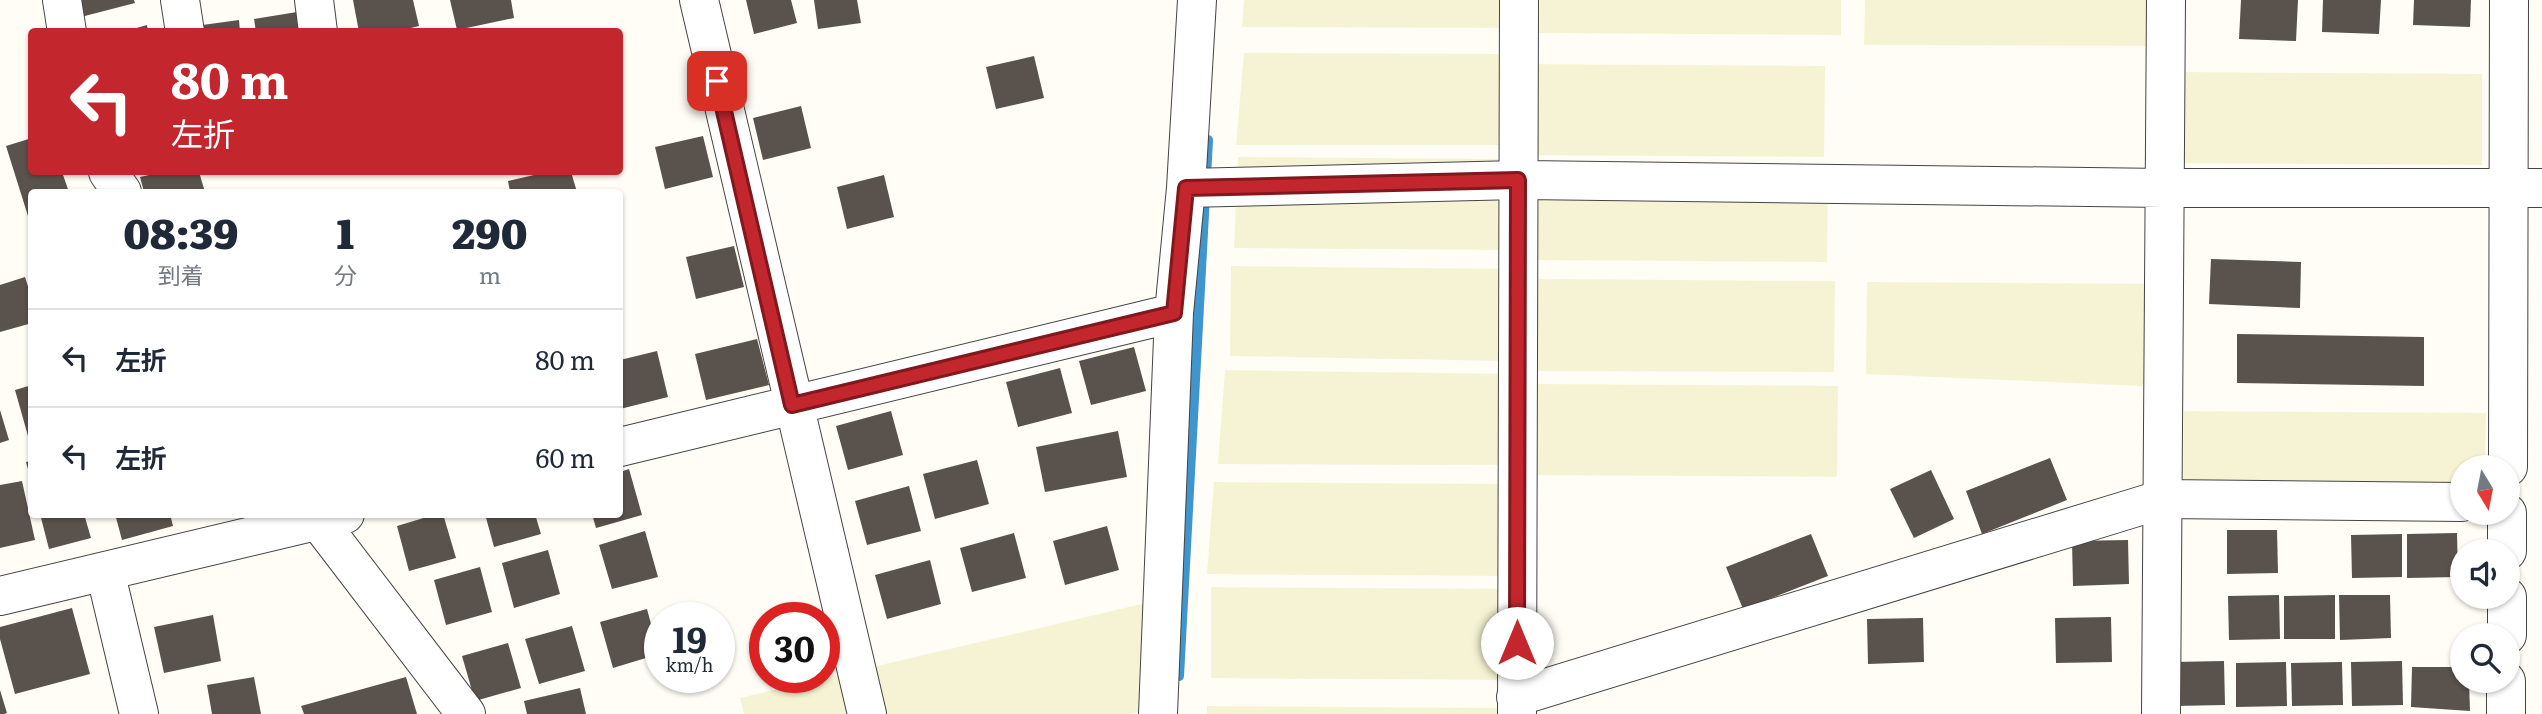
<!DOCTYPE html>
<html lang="ja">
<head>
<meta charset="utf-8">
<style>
  body { margin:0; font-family:Literata,"Noto Sans JP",serif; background:#f2f2f3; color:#1f2937; height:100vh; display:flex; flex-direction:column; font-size:26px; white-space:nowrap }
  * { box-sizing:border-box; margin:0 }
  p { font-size:23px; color:#747a83 }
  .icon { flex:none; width:38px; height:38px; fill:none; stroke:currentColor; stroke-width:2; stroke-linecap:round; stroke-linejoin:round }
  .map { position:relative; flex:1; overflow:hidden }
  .panel { position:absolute; left:28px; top:189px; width:595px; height:329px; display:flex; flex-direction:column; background:#fff; border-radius:7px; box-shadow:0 2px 5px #0004 }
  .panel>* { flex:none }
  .top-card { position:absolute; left:28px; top:28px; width:595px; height:147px; border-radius:7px; box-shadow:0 2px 5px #0004; background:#c4262e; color:#fff; overflow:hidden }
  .needle { width:46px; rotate:170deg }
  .fabs { position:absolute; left:2450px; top:455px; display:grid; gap:14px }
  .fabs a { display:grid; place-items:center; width:70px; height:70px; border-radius:50%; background:#fff; box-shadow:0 2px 5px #0004; font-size:35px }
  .speed { position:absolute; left:644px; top:602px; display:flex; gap:14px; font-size:35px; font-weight:700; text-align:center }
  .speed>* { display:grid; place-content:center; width:91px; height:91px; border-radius:50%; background:#fff; box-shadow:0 2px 5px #0004; line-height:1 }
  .speed small { font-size:18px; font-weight:400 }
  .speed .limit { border:10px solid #d22; background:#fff; color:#111 }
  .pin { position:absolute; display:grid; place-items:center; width:60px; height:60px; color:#fff; margin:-30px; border-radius:14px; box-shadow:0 4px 10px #0006 }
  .me { position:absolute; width:77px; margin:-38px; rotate:0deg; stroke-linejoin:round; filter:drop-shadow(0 0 5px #0008) }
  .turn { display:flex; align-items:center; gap:24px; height:147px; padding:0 28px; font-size:32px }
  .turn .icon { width:91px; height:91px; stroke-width:2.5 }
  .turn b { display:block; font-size:49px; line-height:60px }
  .eta { display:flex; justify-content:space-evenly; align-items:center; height:119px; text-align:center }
  .eta b { font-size:42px; font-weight:800; line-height:49px }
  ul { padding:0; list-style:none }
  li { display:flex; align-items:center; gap:21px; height:98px; padding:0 28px; border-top:2px solid #e0e1e3 }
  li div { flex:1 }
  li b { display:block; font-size:26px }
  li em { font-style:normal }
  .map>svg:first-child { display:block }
  .farmland { fill:#f6f3d4 }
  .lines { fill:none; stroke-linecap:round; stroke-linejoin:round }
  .stream { stroke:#3f96cf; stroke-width:10 }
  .building { fill:#5a524d }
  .street-casing { stroke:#444; stroke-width:40 }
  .street { stroke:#fff; stroke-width:38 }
  .route-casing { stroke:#7f191e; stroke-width:18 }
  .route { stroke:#c4262e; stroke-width:12 }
</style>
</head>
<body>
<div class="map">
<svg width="2542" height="714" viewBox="0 0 2542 714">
  <rect width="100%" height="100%" fill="#fffdf5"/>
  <path class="farmland" d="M1244,0H1523V28L1242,27Z
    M1540,0H1841V35L1539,33Z
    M1865,0H2166L2165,46L1864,45Z
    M1244,53L1499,54V145H1236Z
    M1523,64L1825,66L1824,157L1522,155Z
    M2181,72L2482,74V165L2180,163Z
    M1238,157L1503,159L1502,250L1234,248Z
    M1526,169L1828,170L1827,262L1526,260Z
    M1231,266L1510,269L1509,361L1230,356Z
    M1533,279L1835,281L1834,372L1533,371Z
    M1867,282L2168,284L2163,387L1866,374Z
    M1225,370L1513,374V465L1218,464Z
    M1537,384L1838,386L1837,477L1536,475Z
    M2184,411L2486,413L2485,467H2462V504L2183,502Z
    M1214,482L1509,484L1508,576L1207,574Z
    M1211,587L1512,589V680L1211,678Z
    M1163,599L1158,708L1129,714H744L740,698Z
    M1207,706L1508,708V714H1207Z"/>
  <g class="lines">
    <path class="stream" d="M1179,676L1208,140"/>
  </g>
  <path class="building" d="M73,0H134L135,3L77,18Z
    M353,0H413L419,26L394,32H359Z
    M450,0H511L514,18L457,30Z
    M746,0H791L797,23L754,34Z
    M814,0H857L861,23L818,29Z
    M2241,0H2298L2296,41L2239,39Z
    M2323,0H2381L2379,34L2322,32Z
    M2414,0H2471L2470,27L2413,25Z
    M297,12L300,32H256L254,19Z
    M239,20L240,32H196L195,26Z
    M147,25L148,32H126V31Z
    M1034,56L1044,98L996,109L986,67Z
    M801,106L811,148L763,160L753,118Z
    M703,136L713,177L665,189L655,147Z
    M32,138V172H62L69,192H32V215L28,216L6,146Z
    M162,172H199L205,192H144L140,177Z
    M547,172H571L577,192H510L508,181Z
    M884,175L894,217L847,229L837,187Z
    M734,246L744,287L696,299L686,257Z
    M2211,259L2301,262L2300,308L2209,304Z
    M25,277L32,299V323L0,332V285Z
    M2237,334L2424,337V386L2237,383Z
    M757,339L769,385L706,400L695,354Z
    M1134,347L1146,391L1091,405L1079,361Z
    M657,351L668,397L620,409V360Z
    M1060,368L1072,413L1018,427L1006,382Z
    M32,385V435L28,436L15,390Z
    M0,410L9,440L0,443Z
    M891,411L903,455L848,470L836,426Z
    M1118,431L1127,477L1045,492L1036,447Z
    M2050,458L2067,500L1982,534L1966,491Z
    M977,460L989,504L935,519L923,474Z
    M32,461V480H31L26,462Z
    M629,469L642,515L596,528L592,514H620V472Z
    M1931,470L1954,519L1914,538L1890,489Z
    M22,481L35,540L0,548V485Z
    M909,486L921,531L867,545L855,501Z
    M40,514H84L91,538L49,549Z
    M115,514H170L173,526L122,540Z
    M437,514H443L456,558L409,571L397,526Z
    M485,514H535L541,534L494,547Z
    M1107,526L1119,570L1065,585L1053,541Z
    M2227,530H2277L2278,573L2227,574Z
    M645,531L658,577L612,589L599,545Z
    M1014,533L1026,578L972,592L960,548Z
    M2457,533L2458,577L2407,578V534Z
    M1811,534L1828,576L1743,609L1726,567Z
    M2402,534V577L2352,578L2351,535Z
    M2128,540L2129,584L2073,586L2072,541Z
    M548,550L560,594L514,608L502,563Z
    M930,560L941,604L887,619L875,575Z
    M480,567L492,612L446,625L434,580Z
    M2279,595L2280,639L2229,640L2228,596Z
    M2335,595V639H2284V596Z
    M2339,595H2390L2391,638L2340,640Z
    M72,608L90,674L15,694L0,639V627Z
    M647,609L659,654L613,668L600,622Z
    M213,615L221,661L164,673L154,627Z
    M2111,617L2112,662L2056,663L2055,618Z
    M1923,618L1924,662L1868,664L1867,619Z
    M572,626L585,671L539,684L525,639Z
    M508,643L521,688L475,701L462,656Z
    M2224,661L2225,705L2174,706L2173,662Z
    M2402,661L2403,705L2352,706L2351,662Z
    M2286,662L2287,706L2236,707V663Z
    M2342,662L2343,705L2292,706L2291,663Z
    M2412,667H2462V681H2469L2470,711L2411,707Z
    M254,677L261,714H212L207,685Z
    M406,677L417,714H304L301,706Z
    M580,688L586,714H527L524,701Z
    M0,690L7,713L4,714H0Z"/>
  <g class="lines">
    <g class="street-casing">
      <path id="street" d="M62,0L67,32
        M180,0L185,32
        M314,0L318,32
        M699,0L867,714
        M108,172L122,192
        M1186,188L1518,180L2164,188H2542
        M620,447L1174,313
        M2508,467L2509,0
        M313,514L466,714
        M2507,551V513
        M105,571L139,714
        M0,596L345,514
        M2507,635V597
        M1516,697L2163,499L2462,502
        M1158,714L1174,313L1186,188L1197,0
        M1517,714L1519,0
        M2161,714L2166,0
        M2506,714V681"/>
    </g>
    <use href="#street" class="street"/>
  </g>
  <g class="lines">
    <g class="route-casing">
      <path id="route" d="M717,81L792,405L1174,313L1186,188L1518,180L1517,643"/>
    </g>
    <use href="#route" class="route"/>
  </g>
</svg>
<div class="fabs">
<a><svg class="needle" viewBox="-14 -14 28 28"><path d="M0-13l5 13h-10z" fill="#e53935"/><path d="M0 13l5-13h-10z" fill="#747a83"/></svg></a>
<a><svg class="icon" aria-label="sound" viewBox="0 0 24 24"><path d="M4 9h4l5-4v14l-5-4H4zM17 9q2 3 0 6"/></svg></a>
<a><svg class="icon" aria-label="search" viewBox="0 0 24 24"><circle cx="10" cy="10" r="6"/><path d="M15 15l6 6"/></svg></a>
</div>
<div class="speed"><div>19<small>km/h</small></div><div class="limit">30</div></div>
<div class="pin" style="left:717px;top:81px;background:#d93025"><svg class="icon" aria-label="arrive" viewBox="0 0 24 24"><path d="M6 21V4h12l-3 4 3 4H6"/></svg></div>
<svg class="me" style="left:1517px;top:643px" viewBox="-20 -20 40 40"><circle r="19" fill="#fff"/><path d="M0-13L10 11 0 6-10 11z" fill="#c4262e"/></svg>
<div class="top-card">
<div class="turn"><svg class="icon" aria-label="left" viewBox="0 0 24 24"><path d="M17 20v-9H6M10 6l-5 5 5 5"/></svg><div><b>80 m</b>左折</div></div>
</div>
<section class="panel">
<div class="eta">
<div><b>08:39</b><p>到着</p></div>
<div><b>1</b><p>分</p></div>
<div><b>290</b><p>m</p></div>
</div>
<ul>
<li><svg class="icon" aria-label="left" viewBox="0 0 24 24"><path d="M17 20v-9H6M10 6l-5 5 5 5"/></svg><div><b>左折</b></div><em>80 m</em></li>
<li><svg class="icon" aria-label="left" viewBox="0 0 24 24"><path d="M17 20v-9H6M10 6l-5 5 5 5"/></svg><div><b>左折</b></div><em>60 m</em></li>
</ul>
</section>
</div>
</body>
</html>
